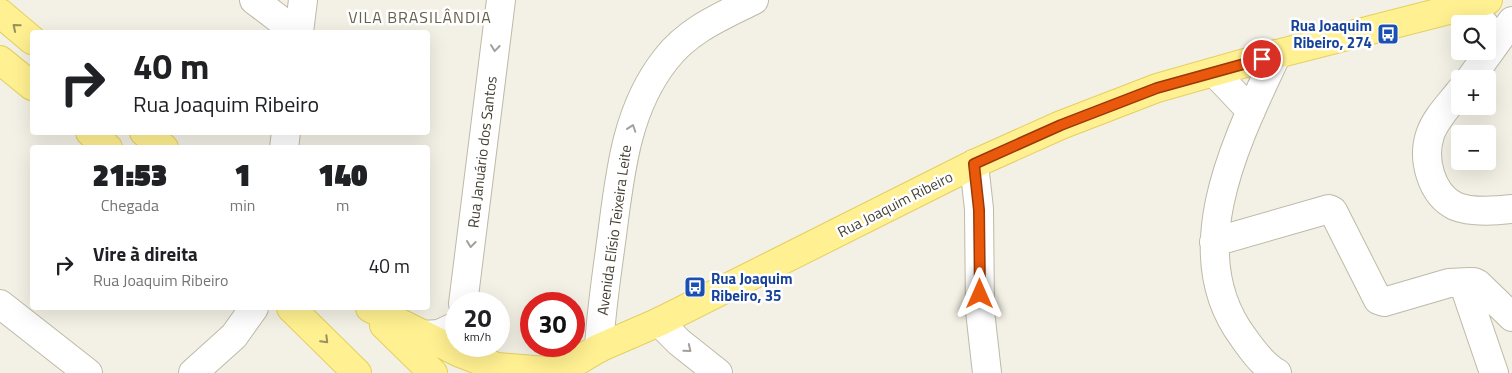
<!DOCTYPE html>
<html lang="pt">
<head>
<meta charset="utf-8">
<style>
  body { margin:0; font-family:"Titillium Web",sans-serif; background:#f6f6f6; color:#202124; height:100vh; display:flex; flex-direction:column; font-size:19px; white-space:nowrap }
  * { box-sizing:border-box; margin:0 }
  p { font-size:16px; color:#757577 }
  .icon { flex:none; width:28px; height:28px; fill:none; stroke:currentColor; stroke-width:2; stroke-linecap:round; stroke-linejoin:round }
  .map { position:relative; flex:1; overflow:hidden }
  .drawer { position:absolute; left:30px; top:145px; width:400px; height:165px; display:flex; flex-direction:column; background:#fff; border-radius:5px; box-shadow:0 5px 20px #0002 }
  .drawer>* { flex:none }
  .guide { position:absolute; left:30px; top:30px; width:400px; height:105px; border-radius:5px; box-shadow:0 5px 20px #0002; background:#fff; color:#202124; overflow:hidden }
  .fabs { position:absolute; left:1451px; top:15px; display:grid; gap:10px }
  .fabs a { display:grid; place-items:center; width:45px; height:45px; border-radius:5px; background:#fff; box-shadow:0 5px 20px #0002; font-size:25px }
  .speed { position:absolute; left:445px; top:292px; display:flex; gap:10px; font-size:25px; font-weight:700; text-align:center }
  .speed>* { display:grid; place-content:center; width:65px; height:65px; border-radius:50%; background:#fff; box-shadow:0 5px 20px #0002; line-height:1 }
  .speed small { font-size:12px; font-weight:400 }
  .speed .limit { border:8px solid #d22; background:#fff; color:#111 }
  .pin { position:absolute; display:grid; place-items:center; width:42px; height:42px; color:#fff; margin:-21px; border:2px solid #fff; border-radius:50%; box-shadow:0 1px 5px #0007 }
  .me { position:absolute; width:55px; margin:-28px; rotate:0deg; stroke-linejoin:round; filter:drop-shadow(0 0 4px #0008) }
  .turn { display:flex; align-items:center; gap:18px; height:105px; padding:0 20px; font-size:22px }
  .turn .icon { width:65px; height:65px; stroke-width:2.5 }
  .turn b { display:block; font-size:35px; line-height:42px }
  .eta { display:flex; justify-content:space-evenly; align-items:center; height:85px; text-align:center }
  .eta b { font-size:30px; font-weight:800; line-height:35px }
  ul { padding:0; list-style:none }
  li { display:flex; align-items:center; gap:15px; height:70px; padding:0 20px }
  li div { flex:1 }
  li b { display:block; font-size:19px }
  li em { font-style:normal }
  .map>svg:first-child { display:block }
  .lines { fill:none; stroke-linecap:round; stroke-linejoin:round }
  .minor-casing { stroke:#bebaa7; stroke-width:30 }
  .major-casing { stroke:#e4d061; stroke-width:30 }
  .minor { stroke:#fff; stroke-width:28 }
  .major { stroke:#fff091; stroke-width:28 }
  .oneway { stroke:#99905e }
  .oneway2 { stroke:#a2a09a }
  .route-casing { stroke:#983908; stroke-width:12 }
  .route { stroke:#ea580c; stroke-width:9 }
  .labels { text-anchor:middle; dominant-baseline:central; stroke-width:5; stroke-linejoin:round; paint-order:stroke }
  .transit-label { font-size:15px; font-weight:bold; fill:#164399; stroke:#fff; text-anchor:end }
  .street-label { font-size:15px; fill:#454134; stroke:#fff }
  .neighbourhood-label { font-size:16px; letter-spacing:1px; fill:#68614c; stroke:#fff }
</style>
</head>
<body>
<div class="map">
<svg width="1512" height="373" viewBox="0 0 1512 373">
  <rect width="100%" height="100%" fill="#f3f0e5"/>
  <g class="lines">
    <g class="minor-casing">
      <path id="minor" d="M254,0L296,32
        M1464,6L1484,24
        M299,32L303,0
        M1214,72L1251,111
        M1470,79L1512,21
        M1460,91C1450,104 1435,119 1430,135C1422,159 1431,194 1455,206C1471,213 1495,211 1512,209
        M284,148L286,132
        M974,164L979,209L980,311L987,373
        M1214,242L1329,209L1333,211L1378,300L1384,302L1449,283L1470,282
        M0,304L88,373
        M463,304L501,0
        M659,322L679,342L718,373
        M422,335L439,334L456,326
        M599,348C601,310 607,273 612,235C620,174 626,109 666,59C688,30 722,16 754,0
        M193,373L234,336L254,308
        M1277,373C1263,365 1252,350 1243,337C1179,251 1238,138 1277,54
        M1494,373L1467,294L1468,284L1474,282L1478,284L1512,317"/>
    </g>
    <g class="major-casing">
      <path id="major" d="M0,13L32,40
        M0,60L32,86
        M90,132L108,148
        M144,132L164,148
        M291,308L357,373
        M370,308L460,353L497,367L558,372
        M384,325L433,373
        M557,373L599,348L659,322L974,164L1061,125L1157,88L1277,54L1488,0"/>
    </g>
    <use href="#minor" class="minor"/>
    <use href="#major" class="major"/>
  </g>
  <defs><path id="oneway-chevron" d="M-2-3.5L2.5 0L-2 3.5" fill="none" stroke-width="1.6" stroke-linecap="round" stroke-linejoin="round" transform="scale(1.25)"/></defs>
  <g class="oneway">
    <use href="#oneway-chevron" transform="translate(16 27) rotate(-140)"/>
    <use href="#oneway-chevron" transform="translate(325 340) rotate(45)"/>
  </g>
  <g class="oneway2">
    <use href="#oneway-chevron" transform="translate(495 48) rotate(97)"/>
    <use href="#oneway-chevron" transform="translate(632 128) rotate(-71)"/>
    <use href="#oneway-chevron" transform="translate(471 244) rotate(97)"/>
    <use href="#oneway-chevron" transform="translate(688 349) rotate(39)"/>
  </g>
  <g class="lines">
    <g class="route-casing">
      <path id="route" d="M980,294L979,210L974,164L1061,125L1157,88L1262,59"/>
    </g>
    <use href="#route" class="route"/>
  </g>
  <defs>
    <g id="bus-square" transform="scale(1.125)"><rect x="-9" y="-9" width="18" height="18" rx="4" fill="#1a4fb4" stroke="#fff"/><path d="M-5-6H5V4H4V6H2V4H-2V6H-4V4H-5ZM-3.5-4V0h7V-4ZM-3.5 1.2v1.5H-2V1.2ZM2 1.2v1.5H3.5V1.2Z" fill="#fff"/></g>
  </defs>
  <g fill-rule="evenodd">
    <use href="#bus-square" x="1388" y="34"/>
    <use href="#bus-square" x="695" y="287"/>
  </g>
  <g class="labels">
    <g class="transit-label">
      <text x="1372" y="25">Rua Joaquim<tspan x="1372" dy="17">Ribeiro, 274</tspan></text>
      <text x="711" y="278" text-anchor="start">Rua Joaquim<tspan x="711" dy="17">Ribeiro, 35</tspan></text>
    </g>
    <g class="street-label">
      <text transform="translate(482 152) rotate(-83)">Rua Januário dos Santos</text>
      <text transform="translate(895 204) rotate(-27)">Rua Joaquim Ribeiro</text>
      <text transform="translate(614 230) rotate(-82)">Avenida Elísio Teixeira Leite</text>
    </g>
    <g class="neighbourhood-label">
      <text x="420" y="17">VILA BRASILÂNDIA</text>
    </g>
  </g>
</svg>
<div class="fabs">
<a><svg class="icon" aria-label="search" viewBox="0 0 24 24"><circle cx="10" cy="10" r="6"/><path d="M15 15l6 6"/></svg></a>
<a>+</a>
<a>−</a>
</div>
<div class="speed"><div>20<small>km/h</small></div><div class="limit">30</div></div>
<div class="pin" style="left:1262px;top:59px;background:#d93025"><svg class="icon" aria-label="arrive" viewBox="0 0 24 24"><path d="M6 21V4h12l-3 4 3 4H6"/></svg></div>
<svg class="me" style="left:980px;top:294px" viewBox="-20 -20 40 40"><path d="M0-17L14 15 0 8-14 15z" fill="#ea580c" stroke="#fff" stroke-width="4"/></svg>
<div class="guide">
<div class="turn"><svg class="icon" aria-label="right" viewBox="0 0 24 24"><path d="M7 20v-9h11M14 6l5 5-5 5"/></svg><div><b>40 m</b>Rua Joaquim Ribeiro</div></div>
</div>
<section class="drawer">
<div class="eta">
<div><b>21:53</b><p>Chegada</p></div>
<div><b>1</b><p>min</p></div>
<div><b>140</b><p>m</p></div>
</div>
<ul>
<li><svg class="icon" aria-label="right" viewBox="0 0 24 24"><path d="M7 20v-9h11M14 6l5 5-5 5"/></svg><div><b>Vire à direita</b><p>Rua Joaquim Ribeiro</p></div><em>40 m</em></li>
</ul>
</section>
</div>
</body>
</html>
